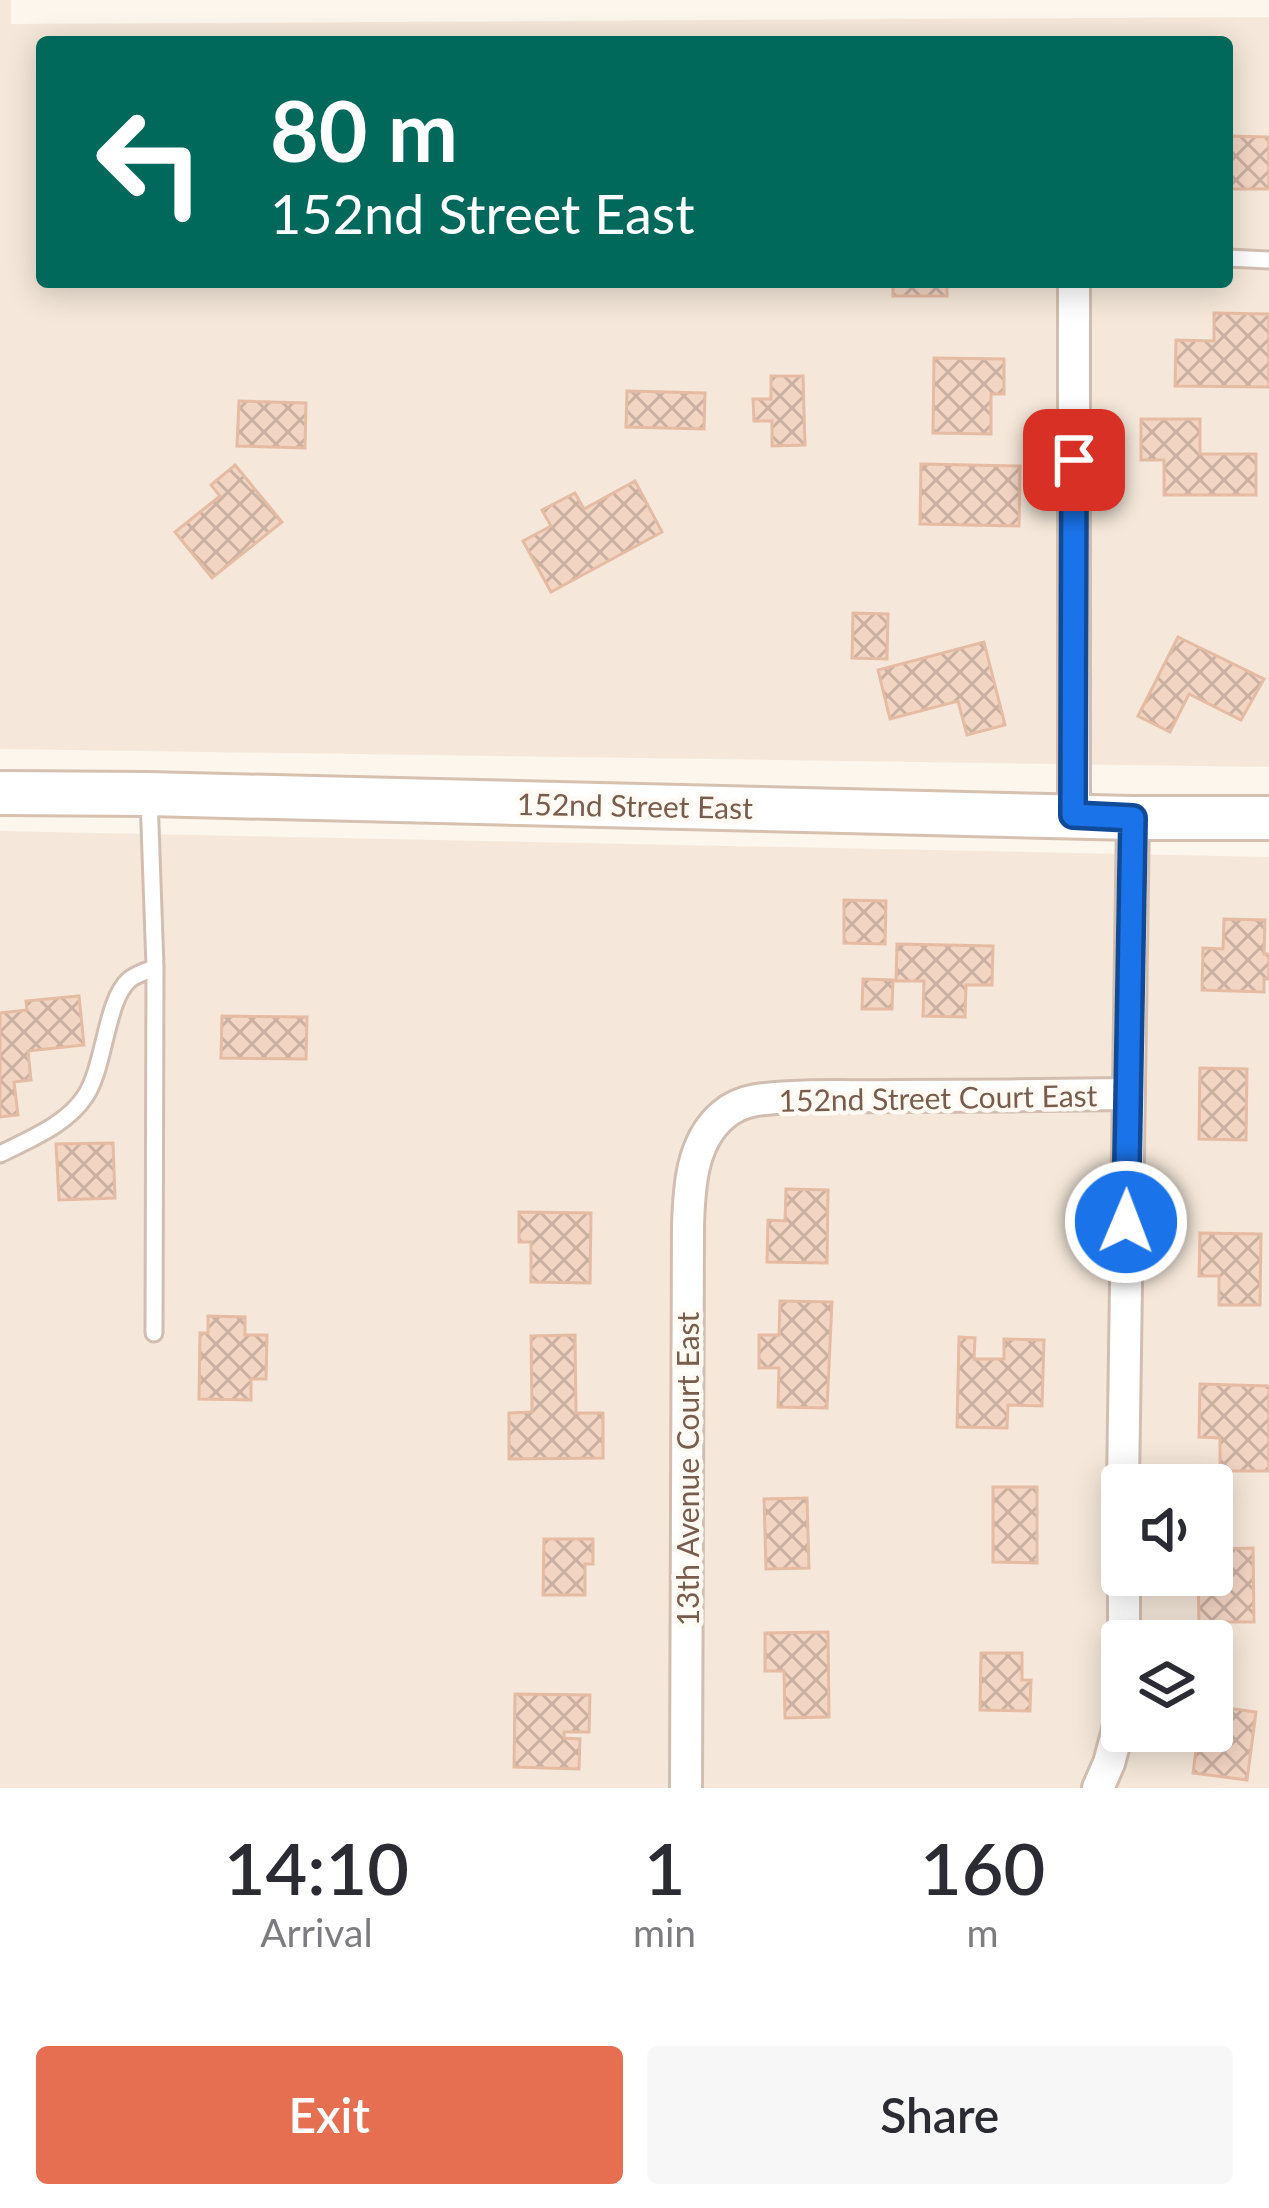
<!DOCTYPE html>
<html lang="en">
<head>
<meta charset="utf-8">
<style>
  body { margin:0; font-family:Lato,sans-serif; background:#f7f7f7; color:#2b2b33; height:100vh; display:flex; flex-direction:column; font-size:45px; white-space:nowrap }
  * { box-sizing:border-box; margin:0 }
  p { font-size:39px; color:#7c7c81 }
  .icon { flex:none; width:66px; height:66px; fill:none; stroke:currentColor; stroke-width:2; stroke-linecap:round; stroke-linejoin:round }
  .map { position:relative; height:1788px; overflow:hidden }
  .drawer { display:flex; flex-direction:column; background:#fff; flex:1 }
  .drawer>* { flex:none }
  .banner { position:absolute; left:36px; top:36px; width:1197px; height:252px; border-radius:12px; box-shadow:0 6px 30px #0003; background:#00695c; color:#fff; overflow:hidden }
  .controls { position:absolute; left:1101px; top:1464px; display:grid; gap:24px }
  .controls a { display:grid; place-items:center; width:132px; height:132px; border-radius:12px; background:#fff; box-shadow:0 6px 30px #0003; font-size:60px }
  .pin { position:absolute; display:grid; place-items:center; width:102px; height:102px; color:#fff; margin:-51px; border-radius:24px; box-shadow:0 6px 18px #0006 }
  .me { position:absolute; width:132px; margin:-66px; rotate:1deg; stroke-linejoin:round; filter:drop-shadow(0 0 9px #0008) }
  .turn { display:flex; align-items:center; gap:42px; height:252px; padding:0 36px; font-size:54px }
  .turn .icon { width:156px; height:156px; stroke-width:2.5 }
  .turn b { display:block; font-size:84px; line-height:102px }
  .eta { display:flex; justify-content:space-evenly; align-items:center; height:204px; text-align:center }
  .eta b { font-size:72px; font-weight:600; line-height:84px }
  .primary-button { display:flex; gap:24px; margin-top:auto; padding:24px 36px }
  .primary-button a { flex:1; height:138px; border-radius:12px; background:#e76f51; color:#fff; font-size:48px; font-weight:600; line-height:138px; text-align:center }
  .primary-button a+a { background:#f7f7f7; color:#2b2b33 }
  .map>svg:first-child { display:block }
  .residential { fill:#f5e8da; fill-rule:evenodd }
  .building { fill:url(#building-cross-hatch); stroke:#e6bba3; stroke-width:3 }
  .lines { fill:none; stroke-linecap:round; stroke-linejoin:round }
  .lane-casing { stroke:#d1beb0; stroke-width:21 }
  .street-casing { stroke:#d1beb0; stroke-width:36 }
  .secondary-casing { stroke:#d6c0b0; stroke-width:48 }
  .lane { stroke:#fff; stroke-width:15 }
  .street { stroke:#fff; stroke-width:30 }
  .secondary { stroke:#fff; stroke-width:42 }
  .route-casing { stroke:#114b97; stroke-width:30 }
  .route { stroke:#1a73e8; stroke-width:21 }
  .labels { text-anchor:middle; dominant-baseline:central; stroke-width:9; stroke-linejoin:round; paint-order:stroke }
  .street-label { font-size:30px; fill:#7a5c4d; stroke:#fffaf3 }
</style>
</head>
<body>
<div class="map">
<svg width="1269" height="1788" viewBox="0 0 1269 1788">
  <defs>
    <pattern id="building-cross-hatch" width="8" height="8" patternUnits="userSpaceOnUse" patternTransform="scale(3)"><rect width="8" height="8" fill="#f3d5c3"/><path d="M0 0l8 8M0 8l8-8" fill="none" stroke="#cab0a1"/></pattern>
  </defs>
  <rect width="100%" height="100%" fill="#fdf6ec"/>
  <path class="residential" d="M0,0H11V24L1269,17V767L0,749ZM42,42H1227V282H42Z
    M0,831L1269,857V1788H0ZM1122,1485H1212V1575H1122ZM1122,1641H1212V1731H1122Z"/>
  <path class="building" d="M1227,136L1269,137V189H1230L1229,208H1227Z
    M893,282H947V296H893Z
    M1214,313L1269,314V387L1175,386L1176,340L1214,341Z
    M934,358L1004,359V394H991V434L933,433Z
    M771,376H803L805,445L772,446V421H754L753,399H771Z
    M627,391L705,393L704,429L626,427Z
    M239,401L306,403L305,448L237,446Z
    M1141,419H1200V454H1256V495H1164V460H1141Z
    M921,464L1020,466L1019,526L920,524Z
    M235,465L282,522L212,578L175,532L220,496L211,485Z
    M635,481L662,532L551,592L523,541L551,526L542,510L575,493L584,509Z
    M853,613L888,614L887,659L852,658Z
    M1178,637L1264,679L1241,720L1189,694L1170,732L1138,716Z
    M984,642L1005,725L967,735L958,701L890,719L878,670Z
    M844,900L886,901L885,944L844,943Z
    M1224,919L1265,920L1264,954H1269V979H1264V992L1202,990L1203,948L1223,949Z
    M897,944L993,946L992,985H966L965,1017L923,1016L924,981H896Z
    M863,979L893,980L892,1009H862Z
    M79,996L84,1045L28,1051L31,1080L14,1082L18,1115L0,1117V1013L27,1010L26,1001Z
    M222,1016L307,1017L306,1059L221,1058Z
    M1200,1068L1247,1069L1246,1140L1199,1139Z
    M113,1143L115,1198L59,1200L56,1144Z
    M786,1189L828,1190L827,1263L767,1262L768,1220L785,1221Z
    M519,1212L591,1213L590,1283L531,1282V1242H519Z
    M1200,1233L1261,1234L1260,1305H1219V1276H1199Z
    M780,1301L832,1302L827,1408L778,1407L779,1368H759V1335H779Z
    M208,1316L245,1317V1335H267L266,1379H251V1400L199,1399L200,1333H208Z
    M575,1335L576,1413H603V1458L509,1459V1413L532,1412L531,1336Z
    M959,1337L975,1338L974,1359H1004V1339L1044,1340L1042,1406L1008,1405L1007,1428L957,1427Z
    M1200,1384L1269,1386V1471H1220V1438L1199,1437Z
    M993,1487H1037V1563L993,1562Z
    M807,1498L809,1568L766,1569L764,1499Z
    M544,1539H593V1564H585V1595H543Z
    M1253,1548L1254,1622H1199L1198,1575H1212V1549Z
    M828,1632L829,1717L785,1718L784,1671H765V1633Z
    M981,1653H1022V1680H1031L1030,1711L980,1710Z
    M515,1694L590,1695L589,1732H564V1738L580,1739L579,1769L514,1767Z
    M1212,1706L1256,1712L1247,1780L1193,1773L1198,1735L1161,1731H1212Z"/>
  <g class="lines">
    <g class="lane-casing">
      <path id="lane" d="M1227,258L1269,260
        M149,797L155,967L154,1333
        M0,1154C30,1139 68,1124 86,1095C105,1065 106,1000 129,980C136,974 148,971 155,967"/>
    </g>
    <g class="street-casing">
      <path id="street" d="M1074,815V282
        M1123,1485L1133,818
        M1124,1575V1641
        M686,1788L688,1227C689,1189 691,1142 723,1115C732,1107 745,1102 756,1100C802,1094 850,1097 896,1096C974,1096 1051,1095 1129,1094
        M1098,1788L1109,1763L1122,1715"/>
    </g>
    <g class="secondary-casing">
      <path id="secondary" d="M0,793L148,794L1133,818H1269"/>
    </g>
    <use href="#lane" class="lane"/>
    <use href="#street" class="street"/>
    <use href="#secondary" class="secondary"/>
  </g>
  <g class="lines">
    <g class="route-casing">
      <path id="route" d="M1074,460L1073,815L1133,818L1126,1222"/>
    </g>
    <use href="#route" class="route"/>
  </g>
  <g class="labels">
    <g class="street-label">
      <text transform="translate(635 805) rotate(1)">152nd Street East</text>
      <text transform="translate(938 1097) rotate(-1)">152nd Street Court East</text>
      <text transform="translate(687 1469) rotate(-90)">13th Avenue Court East</text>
    </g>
  </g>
</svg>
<div class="controls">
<a><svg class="icon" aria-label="sound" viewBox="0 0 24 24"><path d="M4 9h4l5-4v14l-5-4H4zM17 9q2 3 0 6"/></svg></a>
<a><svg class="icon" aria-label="layers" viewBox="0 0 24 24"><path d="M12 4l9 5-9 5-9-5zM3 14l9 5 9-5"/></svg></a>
</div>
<div class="pin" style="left:1074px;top:460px;background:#d93025"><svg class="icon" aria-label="arrive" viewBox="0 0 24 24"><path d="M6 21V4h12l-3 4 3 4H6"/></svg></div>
<svg class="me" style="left:1126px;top:1222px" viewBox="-20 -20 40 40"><circle r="17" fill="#1a73e8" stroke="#fff" stroke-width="3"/><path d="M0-11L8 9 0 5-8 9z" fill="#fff"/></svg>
<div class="banner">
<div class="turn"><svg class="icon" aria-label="left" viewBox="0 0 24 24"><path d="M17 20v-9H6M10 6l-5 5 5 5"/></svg><div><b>80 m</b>152nd Street East</div></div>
</div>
</div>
<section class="drawer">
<div class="eta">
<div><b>14:10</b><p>Arrival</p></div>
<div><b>1</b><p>min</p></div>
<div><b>160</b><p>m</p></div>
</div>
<div class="primary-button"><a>Exit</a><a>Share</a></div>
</section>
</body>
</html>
